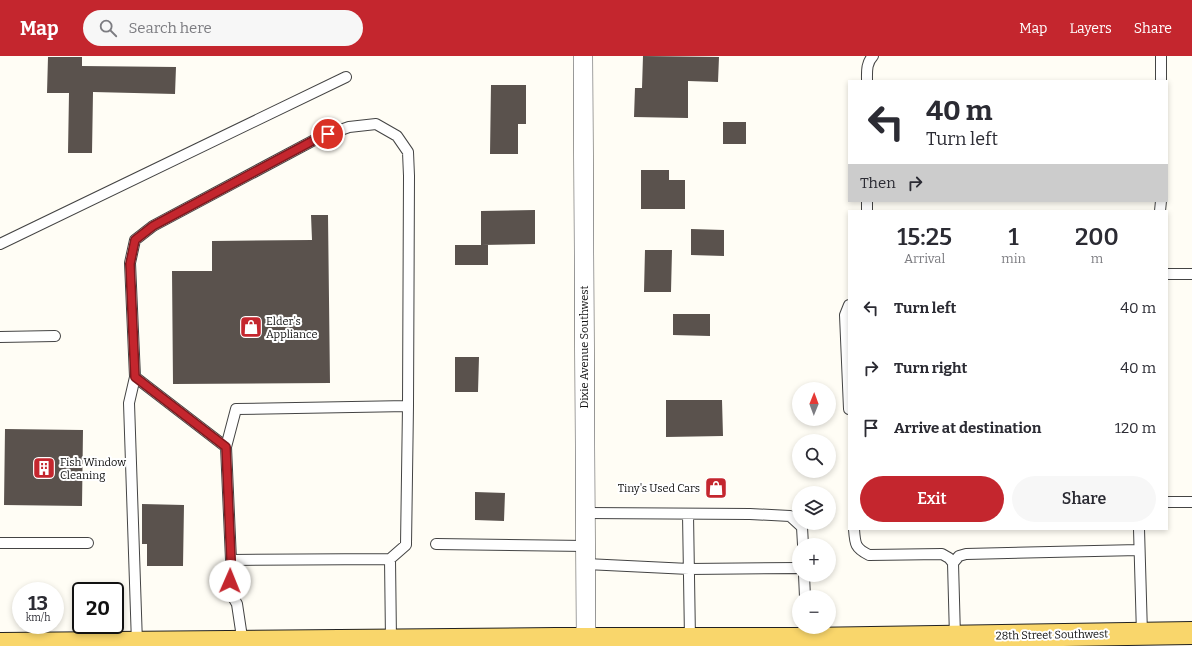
<!DOCTYPE html>
<html lang="en">
<head>
<meta charset="utf-8">
<style>
  body { margin:0; font-family:Bitter,serif; background:#f7f7f7; color:#2b2b33; height:100vh; display:flex; flex-direction:column; font-size:15px; white-space:nowrap }
  * { box-sizing:border-box; margin:0 }
  p { font-size:13px; color:#7c7c81 }
  .icon { flex:none; width:22px; height:22px; fill:none; stroke:currentColor; stroke-width:2; stroke-linecap:round; stroke-linejoin:round }
  .map { position:relative; flex:1; overflow:hidden }
  .sheet { position:absolute; left:848px; top:154px; width:320px; height:320px; display:flex; flex-direction:column; background:#fff; border-radius:0px; box-shadow:0 2px 6px #0003 }
  .sheet>* { flex:none }
  .banner { position:absolute; left:848px; top:24px; width:320px; height:122px; border-radius:0px; box-shadow:0 2px 6px #0003; background:#fff; color:#2b2b33; overflow:hidden }
  .needle { width:26px; rotate:1deg }
  .buttons { position:absolute; left:792px; top:326px; display:grid; gap:8px }
  .buttons a { display:grid; place-items:center; width:44px; height:44px; border-radius:50%; background:#fff; box-shadow:0 2px 6px #0003; font-size:20px }
  .speed { position:absolute; left:12px; top:526px; display:flex; gap:8px; font-size:20px; font-weight:700; text-align:center }
  .speed>* { display:grid; place-content:center; width:52px; height:52px; border-radius:50%; background:#fff; box-shadow:0 2px 6px #0003; line-height:1 }
  .speed small { font-size:10px; font-weight:400 }
  .speed .limit { border:2px solid #111; border-radius:6px; background:#fff; color:#111 }
  .pin { position:absolute; display:grid; place-items:center; width:34px; height:34px; color:#fff; margin:-17px; border:2px solid #fff; border-radius:50%; box-shadow:0 1px 4px #0007 }
  .me { position:absolute; width:44px; margin:-22px; rotate:1deg; stroke-linejoin:round; filter:drop-shadow(0 0 3px #0008) }
  .turn { display:flex; align-items:center; gap:14px; height:84px; padding:0 12px; font-size:18px }
  .turn .icon { width:52px; height:52px; stroke-width:2.5 }
  .turn b { display:block; font-size:28px; line-height:34px }
  .then { display:flex; align-items:center; height:38px; padding:0 12px; background:#0003; gap:8px; font-size:15px }
  .eta { display:flex; justify-content:space-evenly; align-items:center; height:68px; text-align:center }
  .eta b { font-size:24px; font-weight:600; line-height:28px }
  .cta { display:flex; gap:8px; margin-top:auto; padding:8px 12px }
  .cta a { flex:1; height:46px; border-radius:24px; background:#c4262e; color:#fff; font-size:16px; font-weight:600; line-height:46px; text-align:center }
  .cta a+a { background:#f7f7f7; color:#2b2b33 }
  ul { padding:0; list-style:none }
  li { display:flex; align-items:center; gap:12px; height:60px; padding:0 12px }
  li div { flex:1 }
  li b { display:block; font-size:15px }
  li em { font-style:normal }
  header { display:flex; align-items:center; gap:24px; box-sizing:border-box; height:56px; padding:0 20px; background:#c4262e; color:#fff }
  header strong { font-size:19px }
  nav { display:flex; gap:22px; margin-inline-start:auto; font-size:14px }
  .search { width:280px; height:36px; background:#f7f7f7; display:flex; align-items:center; gap:10px; box-sizing:border-box; padding:0 14px; border-radius:22px; color:#7c7c81; font-size:15px }
  .map>svg:first-child { display:block }
  .building { fill:#5a524d }
  .lines { fill:none; stroke-linecap:round; stroke-linejoin:round }
  .service-casing { stroke:#444; stroke-width:12 }
  .minor-casing { stroke:#444; stroke-width:20 }
  .primary-casing { stroke:#222; stroke-width:24 }
  .service { stroke:#fff; stroke-width:10 }
  .minor { stroke:#fff; stroke-width:19 }
  .primary { stroke:#f9d66b; stroke-width:22 }
  .route-casing { stroke:#7f191e; stroke-width:10 }
  .route { stroke:#c4262e; stroke-width:7 }
  .labels { text-anchor:middle; dominant-baseline:central; stroke-width:4; stroke-linejoin:round; paint-order:stroke }
  .poi-label { font-size:11px; fill:#111; stroke:#fff; text-anchor:start }
  .street-label { font-size:11px; fill:#111; stroke:#fff }
</style>
</head>
<body>
<header>
<strong>Map</strong>
<div class="search"><svg class="icon" aria-label="search" viewBox="0 0 24 24"><circle cx="10" cy="10" r="6"/><path d="M15 15l6 6"/></svg>Search here</div>
<nav><a>Map</a><a>Layers</a><a>Share</a></nav>
</header>
<div class="map">
<svg width="1192" height="590" viewBox="0 0 1192 590">
  <rect width="100%" height="100%" fill="#fffdf5"/>
  <path class="building" d="M643,0L719,1L718,26L688,25V62L634,61L635,32H642Z
    M48,1H82V10L176,11L175,38L93,36L92,97H68L69,37H47Z
    M491,29H526V68H518V98H490Z
    M723,66H746V88H723Z
    M641,114H669V124H685V153H641Z
    M535,154V188L481,189V155Z
    M311,159H328L330,327L173,328L172,215H212V185L312,184Z
    M691,173L724,174V200L691,199Z
    M455,189H488V209H455Z
    M645,194H672L671,236H644Z
    M673,258H710V280L673,279Z
    M455,301H479L478,336H455Z
    M666,344H722L723,380L666,381Z
    M5,373L83,374L82,450L4,449Z
    M475,436L505,437L504,465L475,464Z
    M142,448L184,449L183,510H147V488H142Z"/>
  <g class="lines">
    <g class="service-casing">
      <path id="service" d="M1161,0V25
        M867,25C867,16 866,7 873,0
        M867,155V145
        M1160,155L1161,145
        M0,188L346,21
        M1167,218H1192
        M849,249L845,259L849,353
        M0,281L55,280
        M135,321L130,207L135,184L153,170L318,82L349,71L376,68L397,80L408,96L409,120L408,350
        M1167,446H1192
        M586,457L750,458L790,460L802,471L803,489
        M688,458L690,583
        M854,473C855,488 855,492 869,499L942,498L949,502L953,507L955,581
        M1139,473L1142,578
        M0,487H88
        M436,488L586,490
        M231,504L390,503
        M953,507L959,500L966,498L1139,494
        M586,508L689,513L799,512
        M804,519L805,541
        M137,587L129,347L135,321L226,391
        M243,588L237,548L230,536L231,504L226,391L236,353L408,350L406,489L390,503L391,584"/>
    </g>
    <g class="minor-casing">
      <path id="minor" d="M583,0L586,583"/>
    </g>
    <g class="primary-casing">
      <path id="primary" d="M0,588L556,583H806L1192,577"/>
    </g>
    <use href="#service" class="service"/>
    <use href="#minor" class="minor"/>
    <use href="#primary" class="primary"/>
  </g>
  <g class="lines">
    <g class="route-casing">
      <path id="route" d="M230,525L231,504L226,391L135,321L130,208L135,184L153,170L318,82L328,78"/>
    </g>
    <use href="#route" class="route"/>
  </g>
  <defs>
    <g id="shop-square" transform="scale(1.15)"><rect x="-9" y="-9" width="18" height="18" rx="4" fill="#c4262e" stroke="#fff"/><path d="M-5-2.5h2.3a2.7 3.5 0 0 1 5.4 0H5L5.5 6h-11ZM-1.5-2.5h3a1.5 2.3 0 0 0-3 0Z" fill="#fff"/></g>
    <g id="building-square" transform="scale(1.15)"><rect x="-9" y="-9" width="18" height="18" rx="4" fill="#c4262e" stroke="#fff"/><path d="M-4-6H4V6H1V3H-1V6H-4ZM-2.5-4.3h1.7v1.8h-1.7ZM.8-4.3h1.7v1.8H.8ZM-2.5-1h1.7V.8h-1.7ZM.8-1h1.7V.8H.8Z" fill="#fff"/></g>
  </defs>
  <g fill-rule="evenodd">
    <use href="#shop-square" x="251" y="271"/>
    <use href="#building-square" x="44" y="412"/>
    <use href="#shop-square" x="716" y="432"/>
  </g>
  <g class="labels">
    <g class="poi-label">
      <text x="266" y="265">Elder's<tspan x="266" dy="13">Appliance</tspan></text>
      <text x="60" y="406">Fish Window<tspan x="60" dy="13">Cleaning</tspan></text>
      <text x="700" y="432" text-anchor="end">Tiny's Used Cars</text>
    </g>
    <g class="street-label">
      <text transform="translate(584 291) rotate(-90)">Dixie Avenue Southwest</text>
      <text transform="translate(1052 579) rotate(-1)">28th Street Southwest</text>
    </g>
  </g>
</svg>
<div class="buttons">
<a><svg class="needle" viewBox="-14 -14 28 28"><path d="M0-13l5 13h-10z" fill="#e53935"/><path d="M0 13l5-13h-10z" fill="#7c7c81"/></svg></a>
<a><svg class="icon" aria-label="search" viewBox="0 0 24 24"><circle cx="10" cy="10" r="6"/><path d="M15 15l6 6"/></svg></a>
<a><svg class="icon" aria-label="layers" viewBox="0 0 24 24"><path d="M12 4l9 5-9 5-9-5zM3 14l9 5 9-5"/></svg></a>
<a>+</a>
<a>−</a>
</div>
<div class="speed"><div>13<small>km/h</small></div><div class="limit">20</div></div>
<div class="pin" style="left:328px;top:78px;background:#d93025"><svg class="icon" aria-label="arrive" viewBox="0 0 24 24"><path d="M6 21V4h12l-3 4 3 4H6"/></svg></div>
<svg class="me" style="left:230px;top:525px" viewBox="-20 -20 40 40"><circle r="19" fill="#fff"/><path d="M0-13L10 11 0 6-10 11z" fill="#c4262e"/></svg>
<div class="banner">
<div class="turn"><svg class="icon" aria-label="left" viewBox="0 0 24 24"><path d="M17 20v-9H6M10 6l-5 5 5 5"/></svg><div><b>40 m</b>Turn left</div></div>
<div class="then">Then<svg class="icon" aria-label="right" viewBox="0 0 24 24"><path d="M7 20v-9h11M14 6l5 5-5 5"/></svg></div>
</div>
<section class="sheet">
<div class="eta">
<div><b>15:25</b><p>Arrival</p></div>
<div><b>1</b><p>min</p></div>
<div><b>200</b><p>m</p></div>
</div>
<ul>
<li><svg class="icon" aria-label="left" viewBox="0 0 24 24"><path d="M17 20v-9H6M10 6l-5 5 5 5"/></svg><div><b>Turn left</b></div><em>40 m</em></li>
<li><svg class="icon" aria-label="right" viewBox="0 0 24 24"><path d="M7 20v-9h11M14 6l5 5-5 5"/></svg><div><b>Turn right</b></div><em>40 m</em></li>
<li><svg class="icon" aria-label="arrive" viewBox="0 0 24 24"><path d="M6 21V4h12l-3 4 3 4H6"/></svg><div><b>Arrive at destination</b></div><em>120 m</em></li>
</ul>
<div class="cta"><a>Exit</a><a>Share</a></div>
</section>
</div>
</body>
</html>
